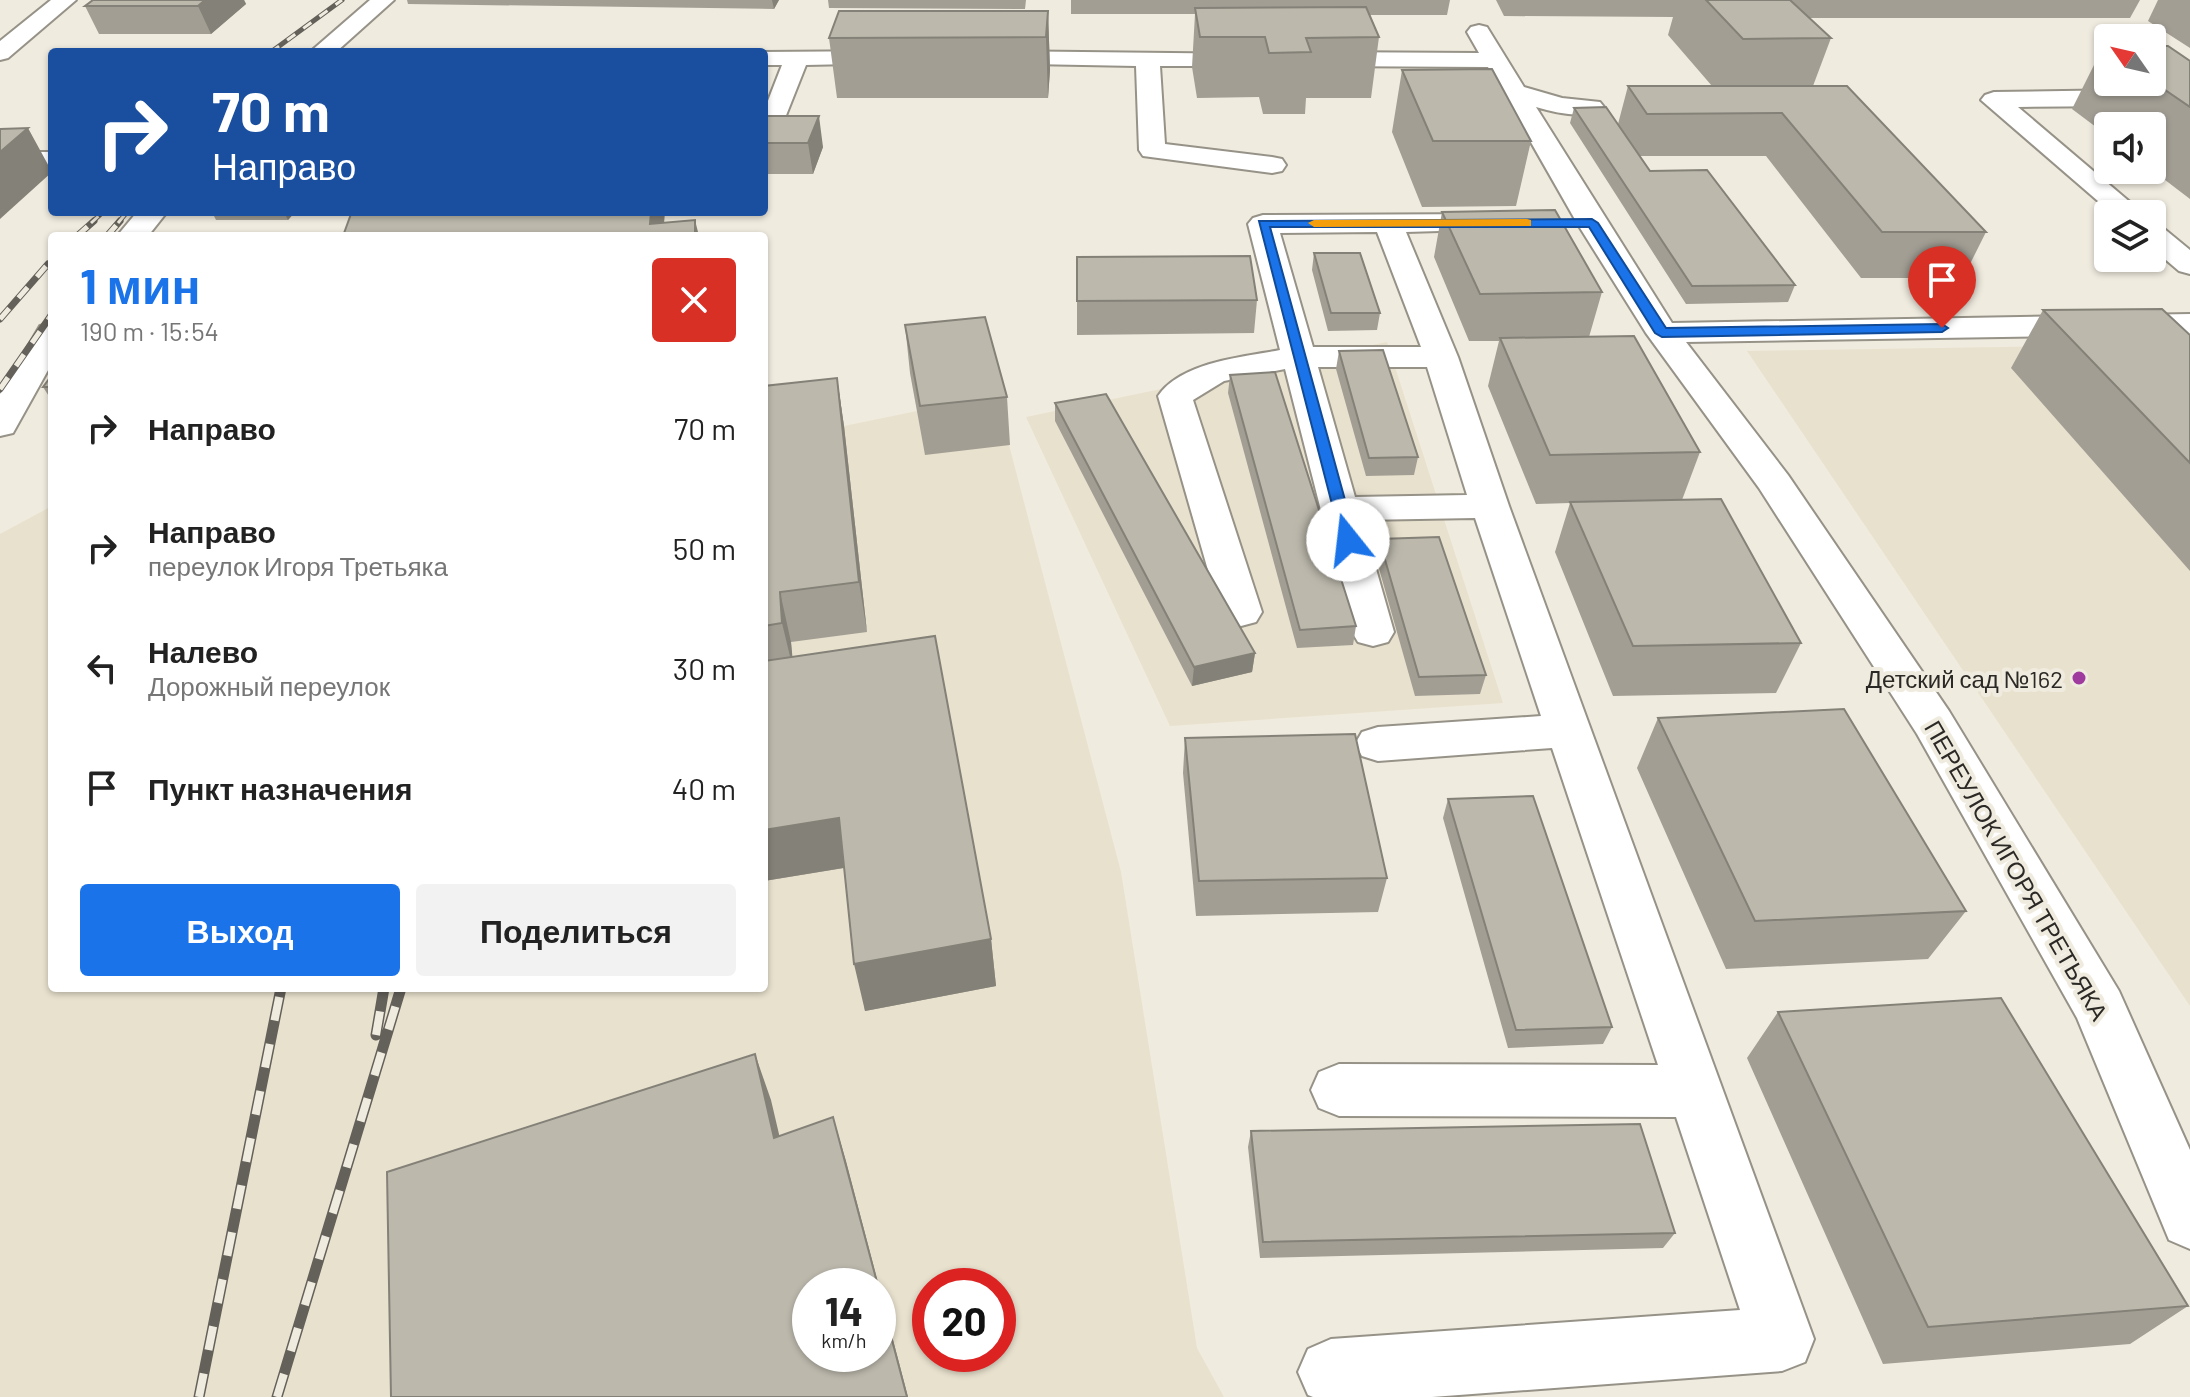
<!DOCTYPE html>
<html lang="ru">
<head>
<meta charset="utf-8">
<style>
  body { margin:0; font-family:Barlow,sans-serif; background:#f2f2f2; color:#222; height:100vh; display:flex; flex-direction:column; font-size:30px; white-space:nowrap }
  * { box-sizing:border-box; margin:0 }
  p { font-size:26px; color:#767676 }
  .icon { flex:none; width:44px; height:44px; fill:none; stroke:currentColor; stroke-width:2; stroke-linecap:round; stroke-linejoin:round }
  .map { position:relative; flex:1; overflow:hidden }
  .panel { position:absolute; left:48px; top:232px; width:720px; height:760px; display:flex; flex-direction:column; background:#fff; border-radius:8px; box-shadow:0 2px 6px #0004 }
  .panel>* { flex:none }
  .banner { position:absolute; left:48px; top:48px; width:720px; height:168px; border-radius:8px; box-shadow:0 2px 6px #0004; background:#1a4fa0; color:#fff; overflow:hidden }
  .needle { width:52px; rotate:304deg }
  .buttons { position:absolute; left:2094px; top:24px; display:grid; gap:16px }
  .buttons a { display:grid; place-items:center; width:72px; height:72px; border-radius:8px; background:#fff; box-shadow:0 2px 6px #0004; font-size:40px }
  .speed { position:absolute; left:792px; top:1268px; display:flex; gap:16px; font-size:40px; font-weight:700; text-align:center }
  .speed>* { display:grid; place-content:center; width:104px; height:104px; border-radius:50%; background:#fff; box-shadow:0 2px 6px #0004; line-height:1 }
  .speed small { font-size:20px; font-weight:400 }
  .speed .limit { border:12px solid #d22; background:#fff; color:#111 }
  .pin { position:absolute; display:grid; place-items:center; width:68px; height:68px; color:#fff; margin:-82px -34px; border-radius:50% 50% 50% 0; rotate:-45deg; box-shadow:0 0 8px #0007 }
  .pin .icon { rotate:45deg }
  .me { position:absolute; width:88px; margin:-44px; rotate:344deg; stroke-linejoin:round; filter:drop-shadow(0 0 6px #0008) }
  .turn { display:flex; align-items:center; gap:28px; height:168px; padding:0 32px; font-size:36px }
  .turn .icon { width:104px; height:104px; stroke-width:2.5 }
  .turn b { display:block; font-size:56px; line-height:68px }
  .round { display:grid; place-items:center; flex:none; width:84px; height:84px; border-radius:8px; background:#f2f2f2 }
  .headline { display:flex; align-items:center; justify-content:space-between; height:136px; padding:0 32px }
  h1 { font-size:48px; font-weight:700; line-height:60px; color:#1a73e8 }
  .primary-button { display:flex; gap:16px; margin-top:auto; padding:16px 32px }
  .primary-button a { flex:1; height:92px; border-radius:8px; background:#1a73e8; color:#fff; font-size:32px; font-weight:700; line-height:92px; text-align:center }
  .primary-button a+a { background:#f2f2f2; color:#222 }
  ul { padding:0; list-style:none }
  li { display:flex; align-items:center; gap:24px; height:120px; padding:0 32px }
  li div { flex:1 }
  li b { display:block; font-size:30px }
  li em { font-style:normal }
  .map>svg:first-child { display:block }
  .built { fill:#e8e1ce; fill-rule:evenodd }
  .lines { fill:none; stroke-linecap:round; stroke-linejoin:round }
  .minor-casing { stroke:#969287; stroke-width:4 }
  .minor { fill:#fff; fill-rule:evenodd }
  .rail-far2-casing { stroke:#64615b; stroke-width:5 }
  .rail-far1-casing { stroke:#64615b; stroke-width:7 }
  .rail-casing { stroke:#64615b; stroke-width:11 }
  .rail-far2 { stroke:#f0ebdf; stroke-width:3; stroke-dasharray:10; stroke-linecap:butt }
  .rail-far1 { stroke:#f0ebdf; stroke-width:5; stroke-dasharray:14; stroke-linecap:butt }
  .rail { stroke:#f0ebdf; stroke-width:8; stroke-dasharray:24; stroke-linecap:butt }
  .wall { fill:#a29e94 }
  .shaded-wall { fill:#848178 }
  .building { fill:#bcb8ac; stroke:#848178; stroke-width:2 }
  .route { fill:#1a73e8; stroke:#114b97; stroke-width:2 }
  .slow { fill:#f59e0b }
  .poi-dot { fill:#9f3a9f; stroke:#f0ebdf; stroke-width:3 }
  .labels { text-anchor:middle; dominant-baseline:central; stroke-width:8; stroke-linejoin:round; paint-order:stroke }
  .poi-label { font-size:24px; fill:#2b2925; stroke:#f0ebdf; text-anchor:end }
  .street-label { font-size:24px; fill:#2b2925; stroke:#f0ebdf }
</style>
</head>
<body>
<div class="map">
<svg width="2190" height="1397" viewBox="0 0 2190 1397">
  <rect width="100%" height="100%" fill="#f0ebdf"/>
  <path class="built" d="M1387,342L1503,703L1170,726L1026,417Z
    M2190,344V1006L1747,351Z
    M988,365L1121,872L1197,1348L1224,1397H0V534L52,506V988H764V419L844,426L917,411L910,373ZM810,1286H878V1354H810ZM930,1286H998V1354H930Z"/>
  <g class="lines">
    <g class="minor-casing">
      <path id="minor" d="M51,0H76L8,58L0,60V41Z
        M370,0H394L336,52H310Z
        M1479,25L1487,27L1524,87L1562,98L1600,102L1604,107L1600,112C1579,118 1557,113 1536,107L1672,323L2190,314V334L1686,342L1788,475L1949,711L2119,991L2190,1150V1249L2169,1240L2077,1018L1917,734L1759,488L1646,333L1577,223L1488,67L1317,66L1309,64L1305,59L1309,54L1317,52L1479,53L1467,32L1471,27Z
        M892,51L900,53L904,58L900,63L806,65L783,123L774,126L764,122V111L782,65H764V52H759Z
        M989,51L1260,54L1264,59L1260,64L1252,66H1160L1165,144L1272,157L1282,159L1286,165L1282,171L1272,173L1143,156L1139,150L1136,66L981,63L977,58L981,53Z
        M2127,90L2190,107V123L2126,106L2018,107L2144,214H2113L1981,100L1985,95L1994,92Z
        M0,152H52V168H0Z
        M137,212H167L148,236H117Z
        M1498,214L1508,217L1513,223L1508,229L1406,232L1458,357L1509,506L1814,1339L1805,1362L1782,1371L1432,1397H1313L1308,1395L1298,1372L1308,1349L1331,1339L1740,1310L1676,1117L1339,1116L1319,1108L1311,1090L1319,1072L1339,1064L1658,1065L1552,748L1378,761L1362,756L1355,744L1362,732L1378,727L1541,716L1475,518L1362,520L1394,632L1388,642L1373,646L1358,642L1352,632L1285,369L1224,381L1193,400L1262,612L1256,622L1241,626L1226,622L1220,612L1158,396C1181,362 1243,357 1280,350L1248,224L1253,218L1263,215ZM1377,232L1421,347H1313L1280,233ZM1318,367H1427L1467,495L1355,497Z
        M2152,224L2162,227L2190,250V274L2179,271L2152,248Z
        M52,323V363L13,433L0,436V394L40,326Z"/>
    </g>
    <use href="#minor" class="minor"/>
    <g class="rail-far2-casing">
      <path id="rail-far2" d="M271,52L342,0
        M91,223L103,212
        M118,223L127,212"/>
    </g>
    <g class="rail-far1-casing">
      <path id="rail-far1" d="M77,236L94,221
        M107,236L120,221
        M0,319L48,264
        M0,389L52,314"/>
    </g>
    <g class="rail-casing">
      <path id="rail" d="M376,1035L384,988
        M199,1397L281,988
        M277,1397L401,988"/>
    </g>
    <use href="#rail-far2" class="rail-far2"/>
    <use href="#rail-far1" class="rail-far1"/>
    <use href="#rail" class="rail"/>
  </g>
  <path class="wall" d="M93,0H244L246,4L211,34H99L85,6Z
    M407,0H779L774,9L408,4Z
    M828,0H1026L1025,9L829,8Z
    M1071,0H1450L1447,15H1370L1379,37L1371,98H1306L1305,114H1263L1259,97L1197,98L1192,67L1195,14H1071Z
    M1496,0H2140L2130,18H1809L1831,38L1813,86L1986,232L1963,278H1861L1766,156H1640L1650,171L1795,285L1788,302L1686,304L1570,123L1574,108L1618,124L1628,86H1712L1668,35L1673,17L1504,16Z
    M2158,0H2190V48L2148,21Z
    M1048,11L1050,70L1048,98H837L829,38Z
    M2152,46L2190,61V199L2152,170V126H2108V136L2072,109L2103,47H2108V82H2152Z
    M1402,70L1531,141L1516,206L1422,207L1392,132Z
    M764,116L823,147L813,174H764Z
    M212,212H295L288,220H216Z
    M1442,212L1602,292L1589,337L1700,452L1682,500L1801,643L1776,693L1613,696L1555,552L1570,503L1536,504L1488,386L1499,341H1469L1434,257Z
    M1314,253L1380,313L1377,330L1328,331L1312,270Z
    M1077,257L1257,300L1254,333L1077,335Z
    M2043,310L2190,335V571L2011,368Z
    M905,325L1007,397L1010,445L925,455L910,373Z
    M1339,351L1418,457L1414,475L1366,476L1336,369Z
    M52,375V401L43,387Z
    M1230,375L1356,626L1353,645L1297,648L1228,393Z
    M837,378L844,426L867,632L791,642L792,657L991,939L996,986L865,1011L844,868L764,881V386Z
    M1055,403L1255,653L1252,672L1192,686L1055,421Z
    M1379,539L1486,675L1480,694L1415,696L1376,558Z
    M1658,718L1966,911L1928,959L1726,969L1637,768Z
    M1185,738L1387,878L1378,912L1196,916L1183,773Z
    M1448,799L1612,1027L1603,1044L1508,1048L1443,818Z
    M1778,1012L2188,1306L2130,1344L1883,1364L1747,1058Z
    M1251,1131L1675,1233L1663,1248L1260,1258L1248,1147Z"/>
  <path class="shaded-wall" d="M205,0H244L246,4L211,34L198,6Z
    M772,0H779L774,9Z
    M1048,11L1050,70L1048,98L1046,37Z
    M819,116L823,147L813,174L808,143Z
    M28,128L52,172L0,219V152Z
    M284,212H295L288,220Z
    M651,212H665L663,236L650,224Z
    M695,220L699,236H695Z
    M837,378L844,426L867,632L859,582Z
    M780,592L791,642L794,673L782,623Z
    M1255,653L1252,672L1192,686L1194,667Z
    M839,818L849,867L764,881V830Z
    M991,939L996,986L865,1011L854,964Z
    M755,1054L771,1100L790,1181L774,1138Z
    M833,1117L846,1161L908,1397H907Z"/>
  <path class="building" d="M93,0H205L198,6H85Z
    M1706,0H1790L1831,38L1743,39Z
    M1366,7L1379,37L1306,38L1311,52L1269,53L1265,37H1200L1195,8Z
    M839,11H1048L1046,37L829,38Z
    M2152,46H2168L2190,61V107L2152,81Z
    M1492,69L1531,141H1433L1402,70Z
    M1628,86H1847L1986,232H1882L1782,113L1647,114Z
    M1606,107L1650,171L1707,170L1795,285L1692,286L1574,108Z
    M764,116H819L808,143H764Z
    M28,128L0,152V129Z
    M1555,210L1602,292L1480,294L1442,212Z
    M379,212H651L650,224L695,220V236H343L351,214Z
    M1314,253H1360L1380,313H1331Z
    M1250,256L1257,300L1077,301V257Z
    M2162,309L2190,335V463L2043,310Z
    M985,317L1007,397L920,406L905,325Z
    M1634,336L1700,452L1550,455L1500,338Z
    M1383,350L1418,457L1369,458L1339,351Z
    M1275,372L1356,626L1300,630L1230,375Z
    M52,375V387H43Z
    M837,378L859,582L780,592L782,623L764,626V386Z
    M1106,394L1255,653L1194,667L1055,403Z
    M1721,499L1801,643L1633,646L1570,502Z
    M1439,537L1486,675L1419,677L1379,539Z
    M935,636L991,939L854,964L839,818L764,830V661Z
    M1844,709L1966,911L1755,921L1658,718Z
    M1355,734L1387,878L1199,881L1185,738Z
    M1533,796L1612,1027L1516,1030L1448,799Z
    M2001,998L2188,1306L1928,1327L1778,1012Z
    M755,1054L774,1138L833,1117L878,1286H810V1354H878V1287L907,1397H391L387,1172Z
    M1640,1124L1675,1233L1263,1242L1251,1131Z"/>
  <path class="route" d="M1592,219L1598,223L1666,328L1942,324L1948,328L1942,332L1662,337L1655,333L1589,227H1270L1356,540L1348,545L1342,543L1259,221Z"/>
  <path class="slow" d="M1527,219L1531,220V226L1314,227L1308,223L1314,220Z"/>
  <circle class="poi-dot" cx="2079" cy="678" r="8"/>
  <g class="labels">
    <g class="poi-label">
      <text x="2063" y="678">Детский сад №162</text>
    </g>
    <g class="street-label">
      <text transform="translate(2017 870) rotate(60)">ПЕРЕУЛОК ИГОРЯ ТРЕТЬЯКА</text>
    </g>
  </g>
</svg>
<div class="buttons">
<a><svg class="needle" viewBox="-14 -14 28 28"><path d="M0-13l5 13h-10z" fill="#e53935"/><path d="M0 13l5-13h-10z" fill="#767676"/></svg></a>
<a><svg class="icon" aria-label="sound" viewBox="0 0 24 24"><path d="M4 9h4l5-4v14l-5-4H4zM17 9q2 3 0 6"/></svg></a>
<a><svg class="icon" aria-label="layers" viewBox="0 0 24 24"><path d="M12 4l9 5-9 5-9-5zM3 14l9 5 9-5"/></svg></a>
</div>
<div class="speed"><div>14<small>km/h</small></div><div class="limit">20</div></div>
<div class="pin" style="left:1942px;top:328px;background:#d93025"><svg class="icon" aria-label="arrive" viewBox="0 0 24 24"><path d="M6 21V4h12l-3 4 3 4H6"/></svg></div>
<svg class="me" style="left:1348px;top:540px" viewBox="-20 -20 40 40"><circle r="19" fill="#fff"/><path d="M0-13L10 11 0 6-10 11z" fill="#1a73e8"/></svg>
<div class="banner">
<div class="turn"><svg class="icon" aria-label="right" viewBox="0 0 24 24"><path d="M7 20v-9h11M14 6l5 5-5 5"/></svg><div><b>70 m</b>Направо</div></div>
</div>
<section class="panel">
<div class="headline"><div><h1>1 мин</h1><p>190 m · 15:54</p></div><a class="round" style="background:#d93025;color:#fff"><svg class="icon" aria-label="close" viewBox="0 0 24 24"><path d="M6 6l12 12M18 6L6 18"/></svg></a></div>
<ul>
<li><svg class="icon" aria-label="right" viewBox="0 0 24 24"><path d="M7 20v-9h11M14 6l5 5-5 5"/></svg><div><b>Направо</b></div><em>70 m</em></li>
<li><svg class="icon" aria-label="right" viewBox="0 0 24 24"><path d="M7 20v-9h11M14 6l5 5-5 5"/></svg><div><b>Направо</b><p>переулок Игоря Третьяка</p></div><em>50 m</em></li>
<li><svg class="icon" aria-label="left" viewBox="0 0 24 24"><path d="M17 20v-9H6M10 6l-5 5 5 5"/></svg><div><b>Налево</b><p>Дорожный переулок</p></div><em>30 m</em></li>
<li><svg class="icon" aria-label="arrive" viewBox="0 0 24 24"><path d="M6 21V4h12l-3 4 3 4H6"/></svg><div><b>Пункт назначения</b></div><em>40 m</em></li>
</ul>
<div class="primary-button"><a>Выход</a><a>Поделиться</a></div>
</section>
</div>
</body>
</html>
